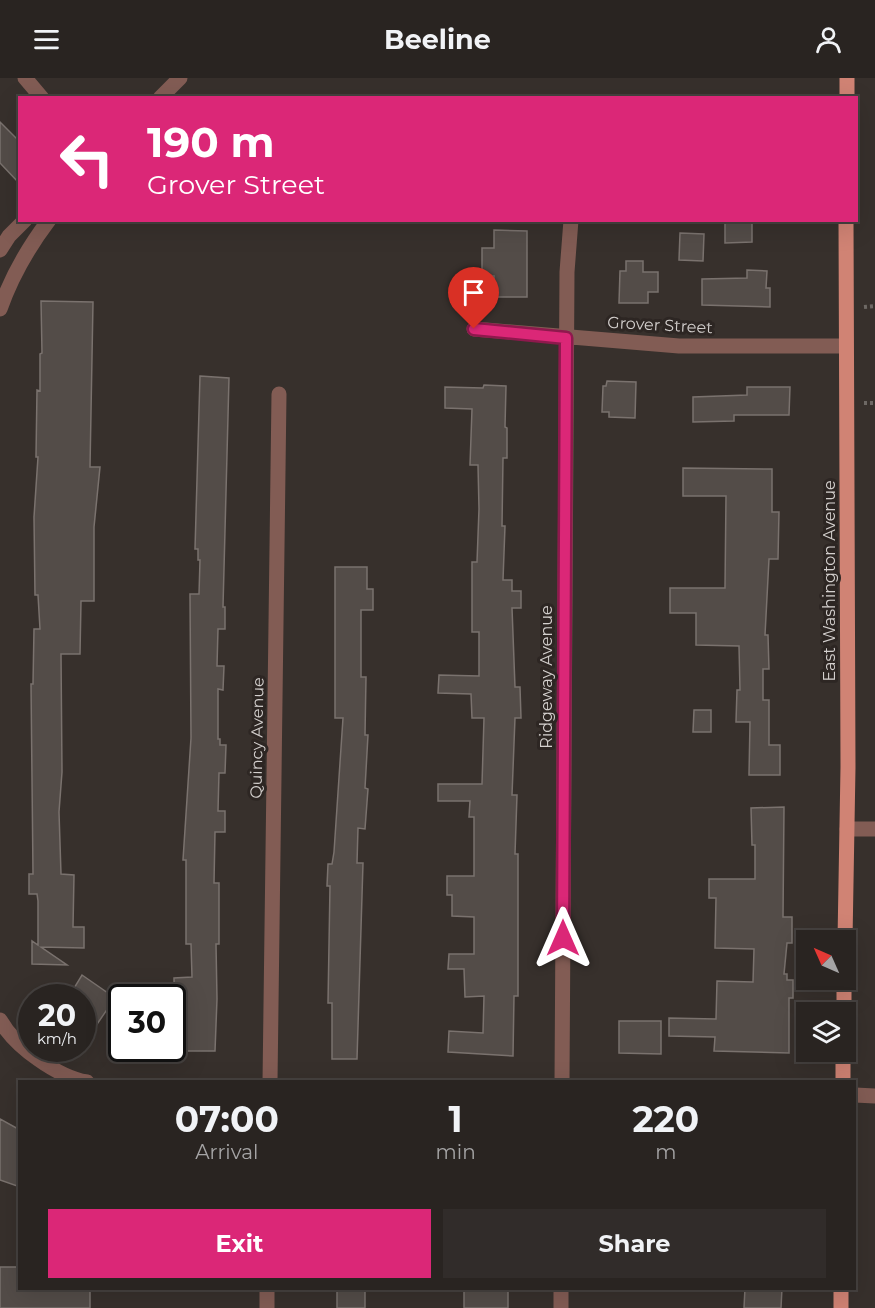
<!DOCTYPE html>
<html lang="en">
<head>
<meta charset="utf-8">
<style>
  body { margin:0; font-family:Montserrat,sans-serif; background:#312c2a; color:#f1f3f6; height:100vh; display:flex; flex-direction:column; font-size:22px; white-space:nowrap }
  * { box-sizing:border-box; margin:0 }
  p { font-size:20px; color:#a5a4a5 }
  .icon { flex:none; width:33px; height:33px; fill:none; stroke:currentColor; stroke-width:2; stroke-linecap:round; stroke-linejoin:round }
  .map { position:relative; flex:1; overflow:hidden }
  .drawer { position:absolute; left:18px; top:1002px; width:838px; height:210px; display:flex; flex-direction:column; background:#292421; border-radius:0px; box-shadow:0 6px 24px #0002,0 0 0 2px #45413f }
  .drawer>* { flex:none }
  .top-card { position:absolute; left:18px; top:18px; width:840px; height:126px; border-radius:0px; box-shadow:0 6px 24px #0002,0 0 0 2px #45413f; background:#db2777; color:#fff; overflow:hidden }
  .needle { width:39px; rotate:315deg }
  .buttons { position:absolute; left:796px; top:852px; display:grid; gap:12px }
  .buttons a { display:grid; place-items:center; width:60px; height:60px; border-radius:0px; background:#292421; box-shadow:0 6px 24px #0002,0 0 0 2px #45413f; font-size:30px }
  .speed { position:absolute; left:18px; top:906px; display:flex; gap:12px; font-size:30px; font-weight:700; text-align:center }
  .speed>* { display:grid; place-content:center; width:78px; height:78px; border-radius:50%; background:#292421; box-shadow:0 6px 24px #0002,0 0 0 2px #45413f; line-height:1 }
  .speed small { font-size:15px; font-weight:400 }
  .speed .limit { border:3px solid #111; border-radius:9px; background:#fff; color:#111 }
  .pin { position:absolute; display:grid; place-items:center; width:51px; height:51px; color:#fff; margin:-62px -26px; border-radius:50% 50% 50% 0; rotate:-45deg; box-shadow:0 0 6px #0007 }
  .pin .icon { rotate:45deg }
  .me { position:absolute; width:66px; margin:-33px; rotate:0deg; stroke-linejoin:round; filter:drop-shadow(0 0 4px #0008) }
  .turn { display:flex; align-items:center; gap:21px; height:126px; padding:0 30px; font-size:27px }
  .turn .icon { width:78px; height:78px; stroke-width:2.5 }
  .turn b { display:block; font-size:42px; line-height:51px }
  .eta { display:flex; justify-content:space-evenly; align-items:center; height:102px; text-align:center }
  .eta b { font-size:36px; font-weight:700; line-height:42px }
  .action { display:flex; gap:12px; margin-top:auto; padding:12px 30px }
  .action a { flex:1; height:69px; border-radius:0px; background:#db2777; color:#fff; font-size:24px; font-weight:700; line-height:69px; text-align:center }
  .action a+a { background:#312c2a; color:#f1f3f6 }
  header { display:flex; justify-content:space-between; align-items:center; height:78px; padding:0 30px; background:#292421; font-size:27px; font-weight:700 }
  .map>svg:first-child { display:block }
  .building { fill:#534c48; stroke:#7a726e; stroke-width:1.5 }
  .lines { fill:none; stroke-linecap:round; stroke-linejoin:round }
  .path { stroke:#6d6864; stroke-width:4; stroke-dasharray:3 3; stroke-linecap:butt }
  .minor { stroke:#825c54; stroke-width:15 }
  .major { stroke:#d08374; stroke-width:15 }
  .route-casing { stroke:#8e194d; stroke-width:15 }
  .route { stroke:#db2777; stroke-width:10 }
  .labels { text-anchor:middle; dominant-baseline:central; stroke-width:6; stroke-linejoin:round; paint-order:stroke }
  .street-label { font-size:16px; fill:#d4d0ce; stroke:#2d2623 }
</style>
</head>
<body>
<header><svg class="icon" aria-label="menu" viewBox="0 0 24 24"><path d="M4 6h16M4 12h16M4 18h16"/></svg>Beeline<svg class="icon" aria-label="person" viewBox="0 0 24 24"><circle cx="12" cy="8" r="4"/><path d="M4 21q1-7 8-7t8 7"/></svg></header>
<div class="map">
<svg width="875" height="1230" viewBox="0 0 875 1230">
  <rect width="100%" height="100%" fill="#37302c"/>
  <path class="building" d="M0,44L20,64V106L0,85Z
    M725,142H752V164L725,165Z
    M494,152L527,153V219H494V198H482V170H494Z
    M680,155L704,156L703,183L679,182Z
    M626,183H643V194H658V214H648V225H619L620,193H626Z
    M747,192L767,193L766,210H770V229L702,227V201L747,200Z
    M41,223L93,224L90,389H100L94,449V523H81L80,576H61L62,694L59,734L61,796L74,797L73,849H84V870L41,869L67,887L32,886V863L38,867V823L37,816H29V796H33L31,606H33L34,551H40L38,517H35L34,439L38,379H36L37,312L40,313V276L42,275Z
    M200,298L229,300L223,529H225V551H218L217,588H224L223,612L218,611V661H220V667H226L225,695H219L218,733H225V754H215L214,805H219V866H216L217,921L215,973H175V969H172V945H175L174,900L192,899L191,866H186V782H183L191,660L190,516H199L200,482H198V471H195Z
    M607,303L636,304L635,340L609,339V334H602L603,308H606Z
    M484,307L506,308L505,349L507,350V380H503L502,448H505L503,502H512V513H521V530H512L515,609H520L521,640H515L512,717H517L515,776H518V918H514L513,978L448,974L449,953L483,955L484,918L465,919L464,891H448L449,876H474V839L452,838V817H447V798H474V739H469L470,723H438V706H482L484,640H472L471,616L438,615L439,597L479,598V554H472V484H477L479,431L478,387H470L472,331L445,330V309L483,310Z
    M747,309H790L789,337H734V343L693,344V319L747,317Z
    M683,390L772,391V434H779L778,481H769L765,557H768L769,591H763V622H769V667H780V697H749L750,644H736L737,612H740L739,568L696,567V535H670V510H725L726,418H683Z
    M335,489H367V511H373V532H361V599H366L365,657H368L365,710L368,711L365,751L358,750L357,785H363L357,981H332V925H328L330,808H327L328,786H332L334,774L343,640H335Z
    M694,632H711V654H693Z
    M784,729L783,839H792V865H787L784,896H787V902H793V920H789V975L714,973L715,959L669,958V940L716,941L717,903L753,904L754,871L715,870L716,820H709V801H755V767H752L751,730Z
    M82,897L115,920L82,968V920H68Z
    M619,943H661V976L619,975Z
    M0,1041L20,1052V1109L0,1102Z
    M0,1189H20V1210H90V1230H0Z
    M464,1210H508V1230H464Z
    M745,1210H782L781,1230H744Z
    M337,1212H365V1230H337Z"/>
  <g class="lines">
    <path class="path" d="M864,229L875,228
      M864,325H875"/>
    <path class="minor" d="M25,0L42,20
      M160,20L180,0
      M0,172L9,158L25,142
      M0,231C12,197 27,171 49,142
      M474,251L679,268H845
      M847,751H875
      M0,942C15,969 58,999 87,1004
      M270,1004L279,316
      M562,1004L567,194L571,142
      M855,1017L875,1018
      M267,1230V1210
      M561,1230V1210"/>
    <path class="major" d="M847,20V0
      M845,862L848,689L846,142
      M844,934V902
      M843,1004V974
      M841,1210V1230"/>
  </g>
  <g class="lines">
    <g class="route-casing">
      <path id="route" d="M474,251L566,260L563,860"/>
    </g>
    <use href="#route" class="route"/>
  </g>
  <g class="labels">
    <g class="street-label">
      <text transform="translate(660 247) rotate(3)">Grover Street</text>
      <text transform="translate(829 503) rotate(-90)">East Washington Avenue</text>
      <text transform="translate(546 599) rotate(-90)">Ridgeway Avenue</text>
      <text transform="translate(257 660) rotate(-89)">Quincy Avenue</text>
    </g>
  </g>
</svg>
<div class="buttons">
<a><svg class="needle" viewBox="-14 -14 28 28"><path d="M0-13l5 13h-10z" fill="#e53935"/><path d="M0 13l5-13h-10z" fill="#a5a4a5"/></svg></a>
<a><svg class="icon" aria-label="layers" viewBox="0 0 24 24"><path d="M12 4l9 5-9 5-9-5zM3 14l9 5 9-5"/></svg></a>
</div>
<div class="speed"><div>20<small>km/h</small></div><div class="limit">30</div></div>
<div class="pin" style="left:474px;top:251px;background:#d93025"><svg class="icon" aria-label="arrive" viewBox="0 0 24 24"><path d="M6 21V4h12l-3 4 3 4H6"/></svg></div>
<svg class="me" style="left:563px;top:860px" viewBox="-20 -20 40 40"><path d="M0-17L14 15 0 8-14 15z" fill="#db2777" stroke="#fff" stroke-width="4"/></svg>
<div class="top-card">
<div class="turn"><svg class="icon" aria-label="left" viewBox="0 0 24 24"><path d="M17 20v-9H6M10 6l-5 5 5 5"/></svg><div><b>190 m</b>Grover Street</div></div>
</div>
<section class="drawer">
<div class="eta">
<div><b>07:00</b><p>Arrival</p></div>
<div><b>1</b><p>min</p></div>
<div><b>220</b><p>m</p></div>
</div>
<div class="action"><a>Exit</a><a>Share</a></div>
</section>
</div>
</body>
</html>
